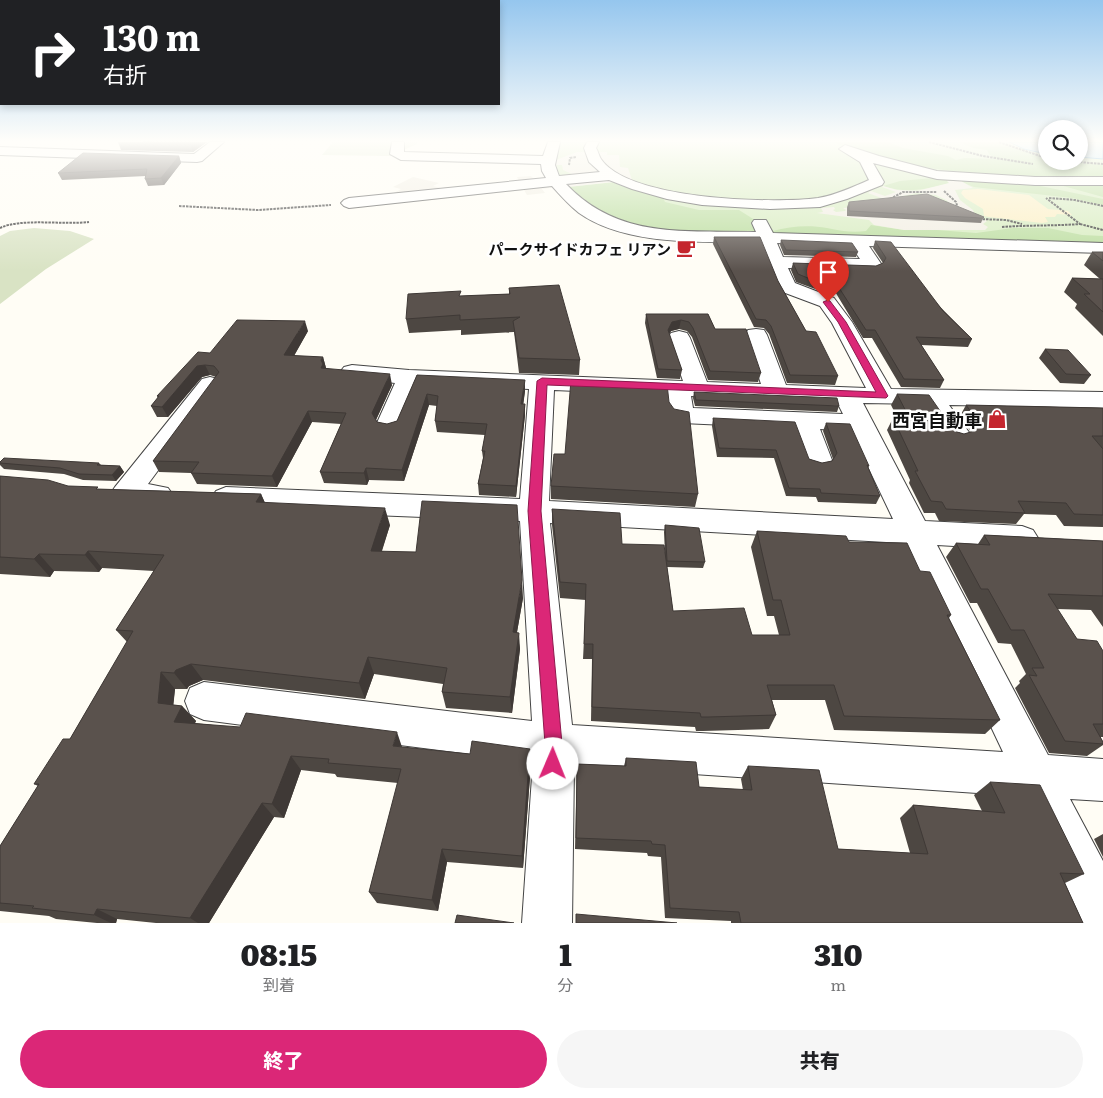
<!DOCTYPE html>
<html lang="ja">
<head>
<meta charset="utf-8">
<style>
  body { margin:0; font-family:Literata,"Noto Sans JP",serif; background:#f6f6f6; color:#202124; height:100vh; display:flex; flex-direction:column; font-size:19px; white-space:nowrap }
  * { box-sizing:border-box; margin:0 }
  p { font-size:16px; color:#757577 }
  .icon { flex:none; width:28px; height:28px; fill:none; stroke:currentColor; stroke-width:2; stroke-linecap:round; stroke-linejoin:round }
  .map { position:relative; height:923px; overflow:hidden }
  .side { display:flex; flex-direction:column; background:#fff; flex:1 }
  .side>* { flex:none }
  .guide { position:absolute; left:0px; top:0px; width:500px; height:105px; box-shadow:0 2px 8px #0003; background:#202124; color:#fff; overflow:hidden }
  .fabs { position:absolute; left:1038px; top:120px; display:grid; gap:10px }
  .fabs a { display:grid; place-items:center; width:50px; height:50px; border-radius:50%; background:#fff; box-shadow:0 2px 8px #0003; font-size:25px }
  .pin { position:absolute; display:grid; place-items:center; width:42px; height:42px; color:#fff; margin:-51px -21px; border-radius:50% 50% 50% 0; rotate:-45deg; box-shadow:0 0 5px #0007 }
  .pin .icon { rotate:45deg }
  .me { position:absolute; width:55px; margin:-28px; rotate:1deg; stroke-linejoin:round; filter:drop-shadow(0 0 4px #0008) }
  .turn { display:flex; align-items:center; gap:18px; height:105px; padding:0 20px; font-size:22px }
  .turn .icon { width:65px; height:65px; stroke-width:2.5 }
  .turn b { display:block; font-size:35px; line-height:42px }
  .eta { display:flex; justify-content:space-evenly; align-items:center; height:85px; text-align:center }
  .eta b { font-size:30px; font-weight:800; line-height:35px }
  .primary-button { display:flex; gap:10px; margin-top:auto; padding:10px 20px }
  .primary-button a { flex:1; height:58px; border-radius:30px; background:#db2777; color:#fff; font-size:20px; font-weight:800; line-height:58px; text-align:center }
  .primary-button a+a { background:#f6f6f6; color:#202124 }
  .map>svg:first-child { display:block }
  .green { fill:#d5ebbd }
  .forest { fill:#b9dc9c }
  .sand { fill:#fbeec1 }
  .cemetery { fill:#d9e3c4 }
  .plaza { fill:#f1ede2; fill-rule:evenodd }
  .water { fill:#b9e0f7; stroke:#3f96cf }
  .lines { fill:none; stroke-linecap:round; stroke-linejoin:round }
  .minor-casing { stroke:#444; stroke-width:2 }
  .path { stroke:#333; stroke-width:2; stroke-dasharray:2.5 1; stroke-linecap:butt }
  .minor { fill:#fff; fill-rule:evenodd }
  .wall { fill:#4d4742 }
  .shaded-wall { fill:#3f3936 }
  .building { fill:#5a524d; stroke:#3f3936 }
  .route { fill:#db2777; stroke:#8e194d }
  .labels { text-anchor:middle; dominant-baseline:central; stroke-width:5; stroke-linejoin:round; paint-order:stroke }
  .far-poi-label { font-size:15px; font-weight:bold; fill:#111; stroke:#fff; text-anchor:end }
  .poi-label { font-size:18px; font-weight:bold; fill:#111; stroke:#fff; text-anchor:end }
</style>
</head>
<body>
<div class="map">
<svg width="1103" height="923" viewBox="0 0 1103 923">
  <rect width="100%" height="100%" fill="#fffdf5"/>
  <path class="green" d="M561,142H1046V161H1079V142H1103V246L771,235L568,187C553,167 554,166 561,142Z"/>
  <path class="forest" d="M834,142H888L903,148L948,156L956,160L965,158L995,159L989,154L987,150L973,148L959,142H1000L1046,158V161L1103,165V178C1030,177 957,177 885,159C868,154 850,150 834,142Z
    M943,177L950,183C927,189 907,194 883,186L900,181Z
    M957,178L1031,184L1103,199V205L1072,198L974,187L964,183Z
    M615,182L663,198L665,202L699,210H739L758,222L759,234L664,231L606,218L568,187Z
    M1103,183V197L1056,184Z
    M871,225L904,230H937L976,233L1013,228H1048L1082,235L1103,236V246L771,235L773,231C790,226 810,225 827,228C841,231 853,233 866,231Z"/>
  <path class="sand" d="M978,189L1029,195L1048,209L1068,211L1072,215L1057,214L1055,217H1045L1048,222L1042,223L989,217L984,216L983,209L965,198L961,193L963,190Z"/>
  <path class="cemetery" d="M333,142H417V144L390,156L322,155Z
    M34,228L70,231L94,239L46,269L0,304V236L10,231Z"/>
  <path class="plaza" d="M577,152H607V155H619L620,167L628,168L632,180L568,187L560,176L572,174L563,170L562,165H555L556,160Z
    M531,176L534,179L543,178L550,188L542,189L545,193L527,195L524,190L348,209L347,198L394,193L401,189L393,187L413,177L439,183L433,186L441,188L519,181L517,177Z
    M947,181H961L973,188L955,190L960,200L973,210L975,215L987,221L983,224L988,227L985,230H904L874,225L869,220L817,213L823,212L821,208L834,207L835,209L833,210L836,212L845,211L846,210L843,208L855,207L884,199L868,193L871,191L885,196L896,192L882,187L883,186L897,190L917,191L949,183ZM916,193L936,195L946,200L951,204L898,197Z"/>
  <path class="water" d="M1009,142H1046V154L1024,149Z
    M1079,142H1103V159L1079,157Z"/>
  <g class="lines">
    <g class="minor-casing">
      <path id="minor" d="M210,142H224L202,161L197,162L0,155V147L194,154Z
        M392,142H404V152L543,156L548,142H560L555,165L559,176L600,172L589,162L584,148L587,142H599L596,148C598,151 599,156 601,159C629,200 772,204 818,198C836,195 853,187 869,180L860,162L839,149L845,145L879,156L937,171L1035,177H1103V185H1035L937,179L873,163L884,182L882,185L847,199L820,207L770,209L702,205L667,199L632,189L609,180L566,184C619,240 685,230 756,232L752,223L754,220H766L773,233L1103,243V253L869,246L882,265L879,269L873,271L788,268L795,283L834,298L852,322L891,389L1103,392V408L949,405L971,435L967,441L958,444L949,441L924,404L863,403L925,521L1022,526L1033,530L1038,538L1033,546L1022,550L937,545L1048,755L1103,759V801L1070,799L1103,861V923H1083L1023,796L574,766L572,923H522L533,762L204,720L190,714L185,701L190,688L204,682L532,721L520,521L226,509L216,505L211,498L216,491L226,487L520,499L529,389L418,384L402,425L398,431L389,433L380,431L376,425L395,383L344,377L340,372L344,367L352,365L409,370L683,381L668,338L671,333L679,331L687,333L690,338L707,382L761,384L745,335L748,330L756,329L764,330L767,335L786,385L866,388L832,323L820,306L780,291L760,243C704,241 627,247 579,213C569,205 560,195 552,186L349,208L344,206L341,203L344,200L349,198L546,178L542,171L541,164L401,160L390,154ZM777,243L851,246L860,259L783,257ZM554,390L667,395L669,415L673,421L682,423L794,428L808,467L818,469L828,467L832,460L820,429L851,431L893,519L549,501ZM691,396L837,402L843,414L693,408ZM550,523L904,543L1003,752L572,725Z
        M210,377L218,379L222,384L148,484L168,488L173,495L168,502C152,507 131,506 115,501L110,494L115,487L202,379Z"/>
    </g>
    <path class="path" d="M929,142L983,156L1033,164
      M999,142L1046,158
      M1066,161L1103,164
      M569,165L570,158L576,157
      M944,191L956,202L958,209
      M1049,198L1075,200L1103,206
      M890,199L903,192H937
      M179,206L258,210L331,205
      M979,219L1006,220L1022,224
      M1080,224L1103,230
      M1002,227C1028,225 1054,226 1080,224L1046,198
      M0,228C20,218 64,225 89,222"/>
    <use href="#minor" class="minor"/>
  </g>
  <path class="wall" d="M118,142H207L193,152L121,150Z
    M179,156L181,163L164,185L148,186L145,179L146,176L62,180L58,173Z
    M849,202L983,218L981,223L847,216V207Z
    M714,237L778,281L806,331L838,376L835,385L787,383L769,334L764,328L754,327L713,244Z
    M781,240L858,252L856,257L784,255L780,245Z
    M875,241L972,339L968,347L921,345L944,380L940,388L901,387L872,338H863L834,290H818L796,282L791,270L793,263L876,266L883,263L873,248Z
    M1092,252H1103V336L1075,308L1077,304L1064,292L1072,278L1100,279L1084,265Z
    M509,288L580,360L579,375L519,373L514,332L461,335V330L409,333L406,319L462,296L509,294Z
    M646,314H708L715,329L761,373L758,382L708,380L692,337L687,331L679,329L671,331L669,334L682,370L680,379L657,378L645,323Z
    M308,331L294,356L323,357L326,368L392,385L376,420L377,422L387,424L397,421L417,375L525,391L523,404H525V415L516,497L479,495L478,484L483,458L482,451L485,435L437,432L435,421L437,406L429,405L404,481L369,480L367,485L324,483L320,472L341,424L312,422L277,487L197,484L191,473L159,472L153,461L216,377L210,375L202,377L168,417H157L151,406L158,398L157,396L210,353Z
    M1045,349L1091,375L1084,384L1060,383L1039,358Z
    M694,392L839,406L837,412L695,406L693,398Z
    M897,394L954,431L964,434L971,432L960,416L966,405L1103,408V448H1102L1103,449V527L1064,526L1056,515L1024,514L1016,524L939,521L935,513H924L909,483L910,480L887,430L893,418L898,419L891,405Z
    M669,402L698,494L695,507L551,499V486L565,454Z
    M713,418L809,459L822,463L832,461L833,459L823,431L826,423L869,466L868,468L880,496L876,504L818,502L816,497L786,496L774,458L717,457L712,426Z
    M0,462L99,463L101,465L120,466L124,472L116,481L83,480L64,474L4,469L0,465Z
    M0,476L68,486L99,489L261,494L265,503L390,525L382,551L523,598L517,632L520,649L512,713L446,708L442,692L443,684L374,674L365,699L203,680L189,686L187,689H175L173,705L182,706L196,721L195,723L402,747L531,764L523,868L447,862L438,911L377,903L369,892L398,783L337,777L335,774L301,770L284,818L274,817L209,923H156L117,919L116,923H97L56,919L49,916L0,911V846L38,786L34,784L70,739L127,642L116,630L154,571L102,568L99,572L54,571L50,577L0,574Z
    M552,509L622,544L665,554L664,532L665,525L705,562L703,568L667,567L673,611L752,635H779L774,616H767L751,547L757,531L849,542L920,571L951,615L949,618L1000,720L985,734L834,730L825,700H772L776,715L769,729L703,731H696L695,727L591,721L592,659H583L586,600L560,598L552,525Z
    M984,535L1103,541V627L1091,610L1057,609L1077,639L1103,651V737H1100L1103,742V745L1087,756L1049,753L1015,688L1020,683L1019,681L1026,674L1011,644L998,643L977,603H970L946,557L956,543L978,544Z
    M626,758L699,787L743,790L741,779L748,766L838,849L910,853L900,818L913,805L982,811L974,795L990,782L1084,874L1065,883L1083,923H731V921L665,918L661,857L648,856L647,853L575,849L577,764L624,766Z
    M1103,834V857L1094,839Z"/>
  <path class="shaded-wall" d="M193,142H207L193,152L190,144Z
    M179,156L181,163L164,185L161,178Z
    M681,320L679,329L671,331L666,339L668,330L672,322Z
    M305,321L308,331L288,366L284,355Z
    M323,357L326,368L325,370L321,368V360Z
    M205,365L210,375L202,377L168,417L162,407L197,366Z
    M390,374L392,385L374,424L372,413Z
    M525,380V391L522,415L521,404Z
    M427,394L429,405L404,481L402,470Z
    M525,404V415L516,497V486Z
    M308,411L312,422L277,487L272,476Z
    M120,466L124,472L116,481L112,475Z
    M366,468L369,480L367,485L364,473Z
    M261,494L269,512L256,502Z
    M385,508L390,525L376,568L371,551Z
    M88,551L102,568L99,572L85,555Z
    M39,554L54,571L50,577L34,559Z
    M522,580L523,598L514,649L513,632Z
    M519,633L520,649L512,713L510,697Z
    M368,657L374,674L365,699L359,683Z
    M191,664L203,680L189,686L187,689L174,673L176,670Z
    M161,672L175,689L172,719L158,703Z
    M182,706L196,721L188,737L174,722Z
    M397,732L402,747L393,746Z
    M530,749L531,764L523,868L522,856Z
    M291,756L301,770L284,818L272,804Z
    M262,803L274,817L209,923H198L190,918Z
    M442,849L447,862L438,911L432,900Z
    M97,909L117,919L116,923H111L94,915Z"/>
  <path class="building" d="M143,142H193L190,144Z
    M83,153L179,156L161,178L145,179L147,169L58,173Z
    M927,194L984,217L983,218L849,211V202Z
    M714,237H760L778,281L806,331L816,332L838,376L790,375L771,326L766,320L756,319Z
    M781,240L852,243L858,252L786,250Z
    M875,241L891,242L943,311L972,339L916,337L944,380L904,379L875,330H866L836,283H820L798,274L793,263L876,266L883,263L886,258Z
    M1092,252H1103V261Z
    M1072,278L1103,279V312L1084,294H1090Z
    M559,285L580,360L519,358L513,321L520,317L460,320V315L406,319L408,294L461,291L459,296L510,294L509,288Z
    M646,314H708L715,329H746L761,373L710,371L693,328L689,322L681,320L672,322L668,330L682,370L658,369Z
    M237,320L305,321L284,355L323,357L321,360L323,364L321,368L390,374L372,413L377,422L387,424L397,421L417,375L525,380L521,404H525L516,486L478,484L485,451H482L487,424L435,421L438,396L427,394L402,470L366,468L364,473L320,472L346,413L308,411L272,476L191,473L199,462L153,461L219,372L214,366L205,365L197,366L162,407L151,406L159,396H157L198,352L210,353Z
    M1045,349L1068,350L1091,375L1066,374Z
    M571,380L667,384L669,402L674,409L689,412L698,494L551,486L554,454H565Z
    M694,392L837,398L839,406L696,400Z
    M897,394L929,395L954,431L964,434L974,431L980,424L966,405L1103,408V436H1092L1103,449V515L1074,514L1066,503L1018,501L1025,513L946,509L942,502L931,501L915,471H918L893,418L910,419Z
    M713,418L795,422L809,459L822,463L832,461L837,453L826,423L850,424L869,466L867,465L880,496L821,493L820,489L789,488L776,450L719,448Z
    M4,458L99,463L97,465L120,466L112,475L79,474L60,468L0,463V462Z
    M0,476L48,480L68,486L98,487L96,489L261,494L256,502L385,508L371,551L416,552L422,501L517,505L522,580L513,632L519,633L510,697L442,692L447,668L368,657L359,683L191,664L176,670L174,673L161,672L158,703L182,706L174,722L240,727L246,713L397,732L393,746L470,754L472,741L530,749L522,856L442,849L432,900L369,892L401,769L328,763L329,759L291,756L272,804L262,803L190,918L97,909L94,915L32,908L34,906L0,903V846L39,784H34L63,739H70L133,631L116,630L164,555L88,551L85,555L39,554L34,559L0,557Z
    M552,509L620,513L622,544L664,545L673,611L744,608L752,635H790L781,600H773L757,531L846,536L849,542L907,543L920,571L930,572L951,615H947L1000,720L844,716L834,685H767L776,715L708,717H701L700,713L592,707L593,644H584L586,584L560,582Z
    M665,525L699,528L705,562L667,561Z
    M984,535L1103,541V596L1048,594L1077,639L1097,641L1103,651V724H1093L1103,742V744L1065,741L1029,675L1037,676L1032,668H1044L1024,630H1011L988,589H981L956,543L990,545Z
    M626,758L696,762L699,787L752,790L748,766L819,770L838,849L928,854L913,805L1005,813L990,782L1040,785L1084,874L1060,873L1083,923H741L739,912L670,908L665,845L652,844L651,841L576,838L577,764L626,766Z
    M576,914L677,923H576Z
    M457,915L514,923H455Z"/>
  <linearGradient id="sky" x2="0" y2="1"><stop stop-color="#95c6ee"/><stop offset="0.52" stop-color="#fffefa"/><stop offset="1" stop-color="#fffefa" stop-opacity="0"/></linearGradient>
  <rect width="1103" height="271" fill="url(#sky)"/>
  <path class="route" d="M828,300L830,301L846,322L888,396L886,398L547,385L541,511L562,744V764L559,770L553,773L547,770L544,764L545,744L528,511L537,381L542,378L876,392L838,322L823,302Z"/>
  <defs>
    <g id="cafe-bare" transform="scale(1.5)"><path d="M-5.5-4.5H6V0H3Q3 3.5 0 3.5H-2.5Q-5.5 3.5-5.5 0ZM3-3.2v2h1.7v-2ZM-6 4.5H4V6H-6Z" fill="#c4262e" stroke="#fff" stroke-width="2.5" paint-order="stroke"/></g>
    <g id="shop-bare" transform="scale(1.5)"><path d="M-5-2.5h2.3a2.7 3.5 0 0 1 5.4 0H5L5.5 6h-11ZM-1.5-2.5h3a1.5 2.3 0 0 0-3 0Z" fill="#c4262e" stroke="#fff" stroke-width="2.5" paint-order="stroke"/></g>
  </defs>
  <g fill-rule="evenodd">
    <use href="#cafe-bare" x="686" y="248"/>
    <use href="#shop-bare" x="997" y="419"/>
  </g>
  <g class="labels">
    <g class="far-poi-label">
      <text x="671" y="248">パークサイドカフェ リアン</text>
    </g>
    <g class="poi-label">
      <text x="982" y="419">西宮自動車</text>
    </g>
  </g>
</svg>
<div class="fabs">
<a><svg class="icon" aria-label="search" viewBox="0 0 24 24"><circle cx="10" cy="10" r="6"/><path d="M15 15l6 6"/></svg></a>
</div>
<div class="pin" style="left:828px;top:302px;background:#d93025"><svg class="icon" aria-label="arrive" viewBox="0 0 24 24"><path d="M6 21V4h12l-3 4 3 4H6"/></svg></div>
<svg class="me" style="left:553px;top:764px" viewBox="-20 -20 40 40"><circle r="19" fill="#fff"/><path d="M0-13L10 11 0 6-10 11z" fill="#db2777"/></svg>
<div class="guide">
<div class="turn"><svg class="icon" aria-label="right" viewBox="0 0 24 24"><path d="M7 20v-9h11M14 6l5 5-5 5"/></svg><div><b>130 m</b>右折</div></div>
</div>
</div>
<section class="side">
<div class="eta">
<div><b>08:15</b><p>到着</p></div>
<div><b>1</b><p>分</p></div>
<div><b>310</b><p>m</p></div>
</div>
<div class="primary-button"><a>終了</a><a>共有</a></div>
</section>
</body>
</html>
